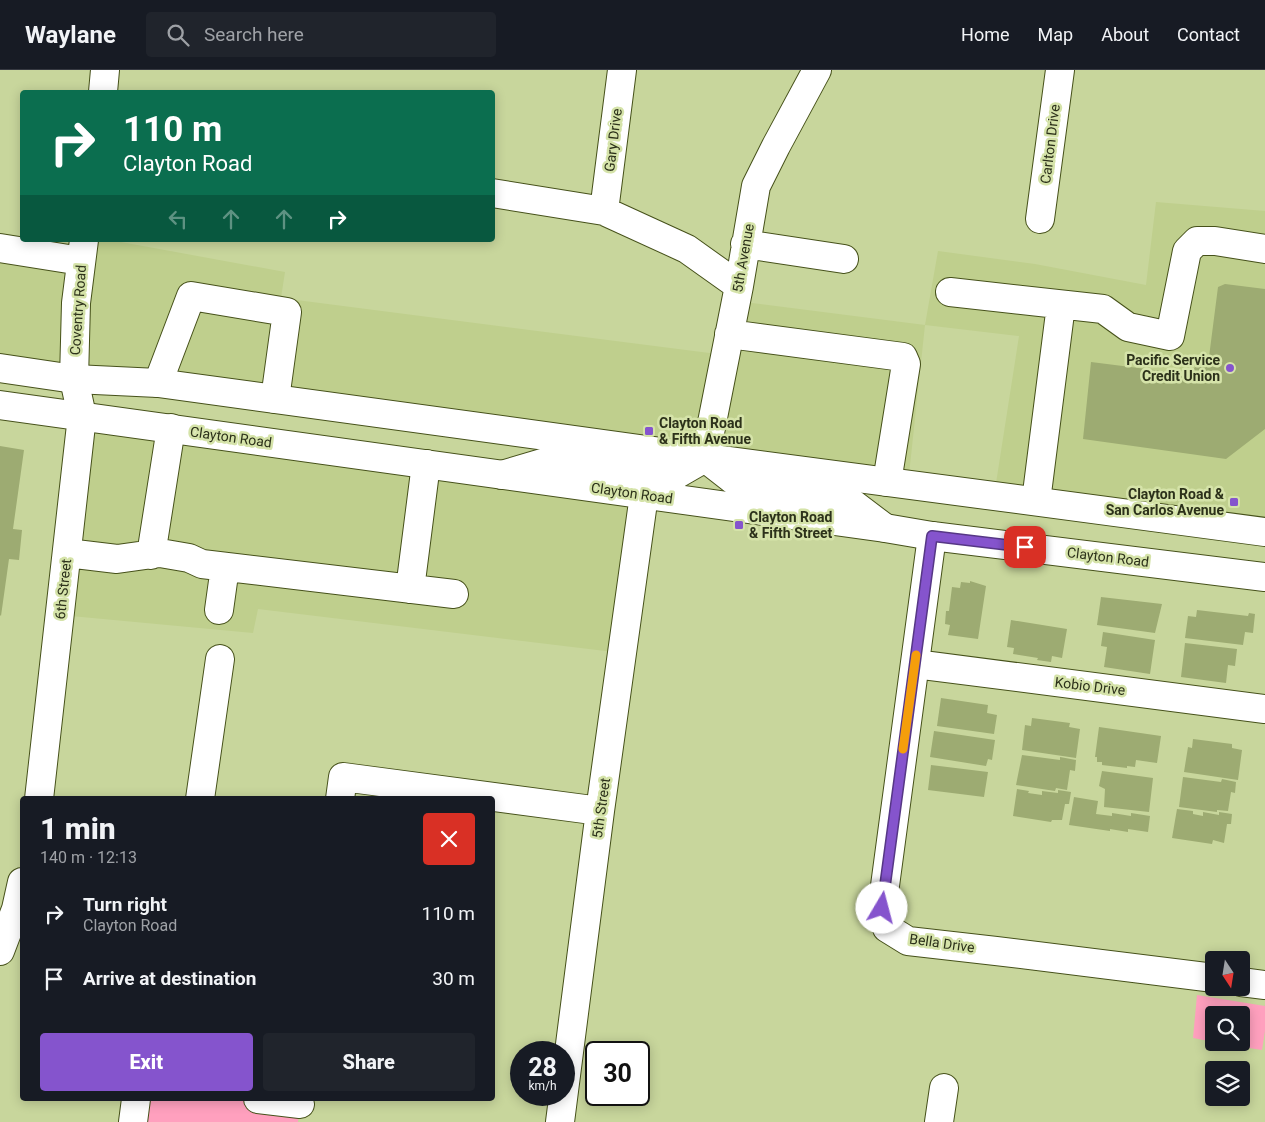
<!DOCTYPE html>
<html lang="en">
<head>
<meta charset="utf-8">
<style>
  body { margin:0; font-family:Roboto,sans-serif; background:#20242c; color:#f1f3f6; height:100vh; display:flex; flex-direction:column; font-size:19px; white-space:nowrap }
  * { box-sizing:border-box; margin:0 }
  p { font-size:16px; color:#9ea1a6 }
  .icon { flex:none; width:28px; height:28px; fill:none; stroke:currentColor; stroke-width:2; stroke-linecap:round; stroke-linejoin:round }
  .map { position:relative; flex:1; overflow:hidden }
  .side { position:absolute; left:20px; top:726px; width:475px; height:305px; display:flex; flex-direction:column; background:#171b24; border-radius:5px; box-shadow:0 2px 12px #0003 }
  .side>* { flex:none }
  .hud { position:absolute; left:20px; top:20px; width:475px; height:152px; border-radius:5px; box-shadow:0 2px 12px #0003; background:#0b6e4f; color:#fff; overflow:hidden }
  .needle { width:32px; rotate:168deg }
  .tools { position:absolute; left:1205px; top:881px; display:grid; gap:10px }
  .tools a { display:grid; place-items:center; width:45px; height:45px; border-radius:5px; background:#171b24; box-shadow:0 2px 12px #0003; font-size:25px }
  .speed { position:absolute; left:510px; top:971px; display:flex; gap:10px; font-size:25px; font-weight:700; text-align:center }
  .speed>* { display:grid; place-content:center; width:65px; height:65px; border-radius:50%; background:#171b24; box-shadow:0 2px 12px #0003; line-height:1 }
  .speed small { font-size:12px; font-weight:400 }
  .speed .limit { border:2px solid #111; border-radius:8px; background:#fff; color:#111 }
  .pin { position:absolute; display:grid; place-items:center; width:42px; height:42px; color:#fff; margin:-21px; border-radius:10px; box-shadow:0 2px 8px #0006 }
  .me { position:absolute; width:55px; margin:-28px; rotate:8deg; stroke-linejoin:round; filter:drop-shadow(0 0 4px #0008) }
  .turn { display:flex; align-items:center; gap:18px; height:105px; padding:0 20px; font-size:22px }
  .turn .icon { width:65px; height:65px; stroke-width:2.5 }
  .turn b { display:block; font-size:35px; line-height:42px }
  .lanes { display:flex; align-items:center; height:48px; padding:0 20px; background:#0003; justify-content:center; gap:25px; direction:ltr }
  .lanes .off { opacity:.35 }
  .round { display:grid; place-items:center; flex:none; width:52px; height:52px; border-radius:5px; background:#20242c }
  .overview { display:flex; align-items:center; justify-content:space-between; height:85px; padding:0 20px }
  h1 { font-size:30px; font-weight:800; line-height:38px }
  .cta { display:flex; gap:10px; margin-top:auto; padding:10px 20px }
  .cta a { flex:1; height:58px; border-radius:5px; background:#8554cd; color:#fff; font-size:20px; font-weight:800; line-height:58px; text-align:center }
  .cta a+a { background:#20242c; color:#f1f3f6 }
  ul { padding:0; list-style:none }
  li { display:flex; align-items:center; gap:15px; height:65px; padding:0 20px }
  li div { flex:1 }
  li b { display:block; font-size:19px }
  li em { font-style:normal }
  header { display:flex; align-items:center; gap:30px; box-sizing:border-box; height:70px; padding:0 25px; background:#171b24; border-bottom:1px solid #363941 }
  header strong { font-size:24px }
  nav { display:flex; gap:28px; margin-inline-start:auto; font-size:18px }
  .search { width:350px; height:45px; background:#20242c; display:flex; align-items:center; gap:12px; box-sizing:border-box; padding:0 18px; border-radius:5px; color:#9ea1a6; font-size:19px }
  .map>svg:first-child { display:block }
  .built { fill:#bfcf8d }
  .green { fill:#ffa0be }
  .building { fill:#9dab72 }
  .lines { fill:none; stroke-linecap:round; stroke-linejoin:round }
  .minor-casing { stroke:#46511a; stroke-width:30 }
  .major-casing { stroke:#46511a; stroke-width:30 }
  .minor { stroke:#fff; stroke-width:28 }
  .major { stroke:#fff; stroke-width:28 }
  .route-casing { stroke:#563785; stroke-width:12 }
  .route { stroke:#8554cd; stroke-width:9 }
  .slow { stroke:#f59e0b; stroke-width:9 }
  .poi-dot { fill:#8554cd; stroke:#d5e3a9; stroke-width:2 }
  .labels { text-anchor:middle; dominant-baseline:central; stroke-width:5; stroke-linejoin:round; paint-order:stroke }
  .street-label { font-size:14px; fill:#2c311a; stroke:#d5e3a9 }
  .poi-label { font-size:14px; font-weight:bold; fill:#2c311a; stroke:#d5e3a9; text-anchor:end }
</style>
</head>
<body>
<header>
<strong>Waylane</strong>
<div class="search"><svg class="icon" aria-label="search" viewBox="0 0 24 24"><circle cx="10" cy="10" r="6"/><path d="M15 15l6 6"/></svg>Search here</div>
<nav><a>Home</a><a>Map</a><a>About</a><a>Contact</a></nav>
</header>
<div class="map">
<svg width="1265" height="1052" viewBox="0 0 1265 1052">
  <rect width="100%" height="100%" fill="#c8d69c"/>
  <path class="built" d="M1156,132L1265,141V462L994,426L1019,266L925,255L908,414L0,298V165L82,180L84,170H110L285,202L281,228L725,285L736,231L925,255L938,181L1035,194L1146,215Z
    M82,346L644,425L622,583L258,539L253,563L60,545Z"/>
  <path class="green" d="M1197,925L1265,936V961L1262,980L1217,973L1241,972V945H1214V972L1193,968Z
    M136,1029H258L300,1034L298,1052H133Z"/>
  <path class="building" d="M1225,214L1265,219V359L1226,389L1083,369L1091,292L1186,304L1209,287L1218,217Z
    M0,376L24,380L13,459L22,460L19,490L9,489L1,546L0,545Z
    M970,511L986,516L978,569L948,565L950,555L945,554L946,541H949L952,517L960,518L961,512L970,513Z
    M1101,527L1162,534L1155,563L1097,555Z
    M1197,540L1248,546L1249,543L1255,544L1253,563L1245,562L1243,575L1185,568L1188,546L1196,547Z
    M1011,550L1067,559L1062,588L1052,586L1051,592L1037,590L1038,588L1013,584L1014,578L1007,577Z
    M1103,562L1155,570L1150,604L1104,597L1107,577L1101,576Z
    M1185,573L1237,579L1235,596L1228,595L1226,613L1181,607Z
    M941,628L988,635L987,643L997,645L994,664L937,656Z
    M1032,648L1070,653L1069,657L1080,659L1076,688L1022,680L1025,655L1031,656Z
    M1099,657L1161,666L1157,693L1136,690L1135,697L1127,696V698L1102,695V692H1097V687H1095Z
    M934,661L995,670L992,690L988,689L986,696L930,687Z
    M1193,669L1232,674V678L1242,680L1238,710L1184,702L1188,677L1192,678Z
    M1022,685L1060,690V687L1076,690L1075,701L1070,700L1067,720L1056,718L1055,721L1016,715Z
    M931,695L988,702L984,727L928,720Z
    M1102,701L1153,708L1149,742L1104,737L1105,719L1099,716Z
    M1183,707L1221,712L1222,709L1236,712L1235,723L1231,722L1228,741L1217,740V742L1179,737Z
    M1017,719L1029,721L1028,723L1042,725V721L1058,723V720L1071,722L1069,734H1065L1062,750H1052L1051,752L1013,746Z
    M1074,727L1098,731L1096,744L1112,746V743L1131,746V743L1150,746L1148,762L1128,759V762L1110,759V761L1069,755Z
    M1177,739L1193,741V744L1203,746V742L1219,745V742L1232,744L1231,754H1227L1224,773L1213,770L1212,774L1172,768Z"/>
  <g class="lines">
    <g class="minor-casing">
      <path id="minor" d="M103,22L105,0
        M492,123L604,141L687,179L739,216
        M604,141L622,0
        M1040,149L1060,0
        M745,174L844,189
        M0,178L81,191
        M950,222L1103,239L1128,257L1170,266L1187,181L1197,171H1215L1265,179
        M729,264L903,287L906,294L887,412
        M158,313L191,226L287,242L275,329
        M705,388L739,216L756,116L776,76L817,0
        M705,388L737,413L848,430L885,458
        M502,405L556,389L672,407L705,388
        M1036,431L1061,235
        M932,466L882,838L887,858L908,871L996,881L1214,908
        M67,483L117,489L160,483L189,488L202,494L454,524
        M151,485L171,358
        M410,519L426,394
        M219,540L225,497
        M915,594L1265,639
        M39,729L82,346L74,309L76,233L84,170
        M200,729L220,589
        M340,729L343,707L600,741
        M0,881L16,839L22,812
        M1241,912L1265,915
        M258,1029L300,1034
        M133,1052L136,1029
        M560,1052L600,741L644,425
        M939,1052L944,1018"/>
    </g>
    <g class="major-casing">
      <path id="major" d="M0,298L74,309L158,313L647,380L1265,462
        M0,335L885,458L932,466L1265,507"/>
    </g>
    <use href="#minor" class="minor"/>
    <use href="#major" class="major"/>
  </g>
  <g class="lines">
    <g class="route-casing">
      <path id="route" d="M882,838L932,466L1025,477"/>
    </g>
    <use href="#route" class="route"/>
    <path class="slow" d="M903,679L916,585"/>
  </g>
  <g class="poi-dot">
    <circle cx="1230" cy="298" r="5"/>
    <rect x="644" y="356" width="10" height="10" rx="2.5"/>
    <rect x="1229" y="427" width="10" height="10" rx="2.5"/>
    <rect x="734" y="450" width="10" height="10" rx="2.5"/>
  </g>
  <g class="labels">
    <g class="street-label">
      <text transform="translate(613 70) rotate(-83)">Gary Drive</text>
      <text transform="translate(1050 74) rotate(-83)">Carlton Drive</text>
      <text transform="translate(743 188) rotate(-80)">5th Avenue</text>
      <text transform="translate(78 240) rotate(-86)">Coventry Road</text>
      <text transform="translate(231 367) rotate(8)">Clayton Road</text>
      <text transform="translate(632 423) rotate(8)">Clayton Road</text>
      <text transform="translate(1108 487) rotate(7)">Clayton Road</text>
      <text transform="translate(63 519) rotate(-84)">6th Street</text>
      <text transform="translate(1090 616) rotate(7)">Kobio Drive</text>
      <text transform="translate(601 738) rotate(-82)">5th Street</text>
      <text transform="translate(942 873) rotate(8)">Bella Drive</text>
    </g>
    <g class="poi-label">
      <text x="1220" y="290">Pacific Service<tspan x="1220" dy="16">Credit Union</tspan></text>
      <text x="659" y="353" text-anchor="start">Clayton Road<tspan x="659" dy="16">&amp; Fifth Avenue</tspan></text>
      <text x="1224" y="424">Clayton Road &amp;<tspan x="1224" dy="16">San Carlos Avenue</tspan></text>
      <text x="749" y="447" text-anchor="start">Clayton Road<tspan x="749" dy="16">&amp; Fifth Street</tspan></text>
    </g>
  </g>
</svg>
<div class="tools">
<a><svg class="needle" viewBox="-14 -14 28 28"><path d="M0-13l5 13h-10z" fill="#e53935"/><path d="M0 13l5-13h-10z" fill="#9ea1a6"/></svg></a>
<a><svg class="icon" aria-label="search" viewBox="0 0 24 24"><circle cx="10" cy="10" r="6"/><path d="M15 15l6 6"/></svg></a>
<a><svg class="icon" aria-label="layers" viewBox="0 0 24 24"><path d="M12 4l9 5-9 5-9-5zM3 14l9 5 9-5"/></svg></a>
</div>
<div class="speed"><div>28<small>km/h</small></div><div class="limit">30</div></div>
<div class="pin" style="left:1025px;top:477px;background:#d93025"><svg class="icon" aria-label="arrive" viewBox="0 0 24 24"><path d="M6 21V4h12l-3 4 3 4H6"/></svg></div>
<svg class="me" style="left:882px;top:838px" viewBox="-20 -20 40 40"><circle r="19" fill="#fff"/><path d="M0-13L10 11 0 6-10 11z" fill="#8554cd"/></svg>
<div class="hud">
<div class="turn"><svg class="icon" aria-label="right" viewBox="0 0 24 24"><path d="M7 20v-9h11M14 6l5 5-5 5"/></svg><div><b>110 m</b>Clayton Road</div></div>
<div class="lanes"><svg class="icon off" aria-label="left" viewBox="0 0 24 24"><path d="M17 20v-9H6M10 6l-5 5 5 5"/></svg><svg class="icon off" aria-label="ahead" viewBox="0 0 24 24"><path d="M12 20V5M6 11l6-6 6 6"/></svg><svg class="icon off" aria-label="ahead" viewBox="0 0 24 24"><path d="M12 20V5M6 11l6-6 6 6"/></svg><svg class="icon" aria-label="right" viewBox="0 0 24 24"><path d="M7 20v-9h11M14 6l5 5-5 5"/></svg></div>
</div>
<section class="side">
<div class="overview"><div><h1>1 min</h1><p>140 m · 12:13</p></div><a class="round" style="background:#d93025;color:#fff"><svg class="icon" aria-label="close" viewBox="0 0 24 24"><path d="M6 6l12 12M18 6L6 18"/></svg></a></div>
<ul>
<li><svg class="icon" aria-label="right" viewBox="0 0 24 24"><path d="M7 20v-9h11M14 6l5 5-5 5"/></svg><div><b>Turn right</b><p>Clayton Road</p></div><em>110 m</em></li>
<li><svg class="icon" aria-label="arrive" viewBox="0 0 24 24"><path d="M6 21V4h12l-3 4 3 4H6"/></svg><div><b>Arrive at destination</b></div><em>30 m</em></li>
</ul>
<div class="cta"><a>Exit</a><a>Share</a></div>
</section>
</div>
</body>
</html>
